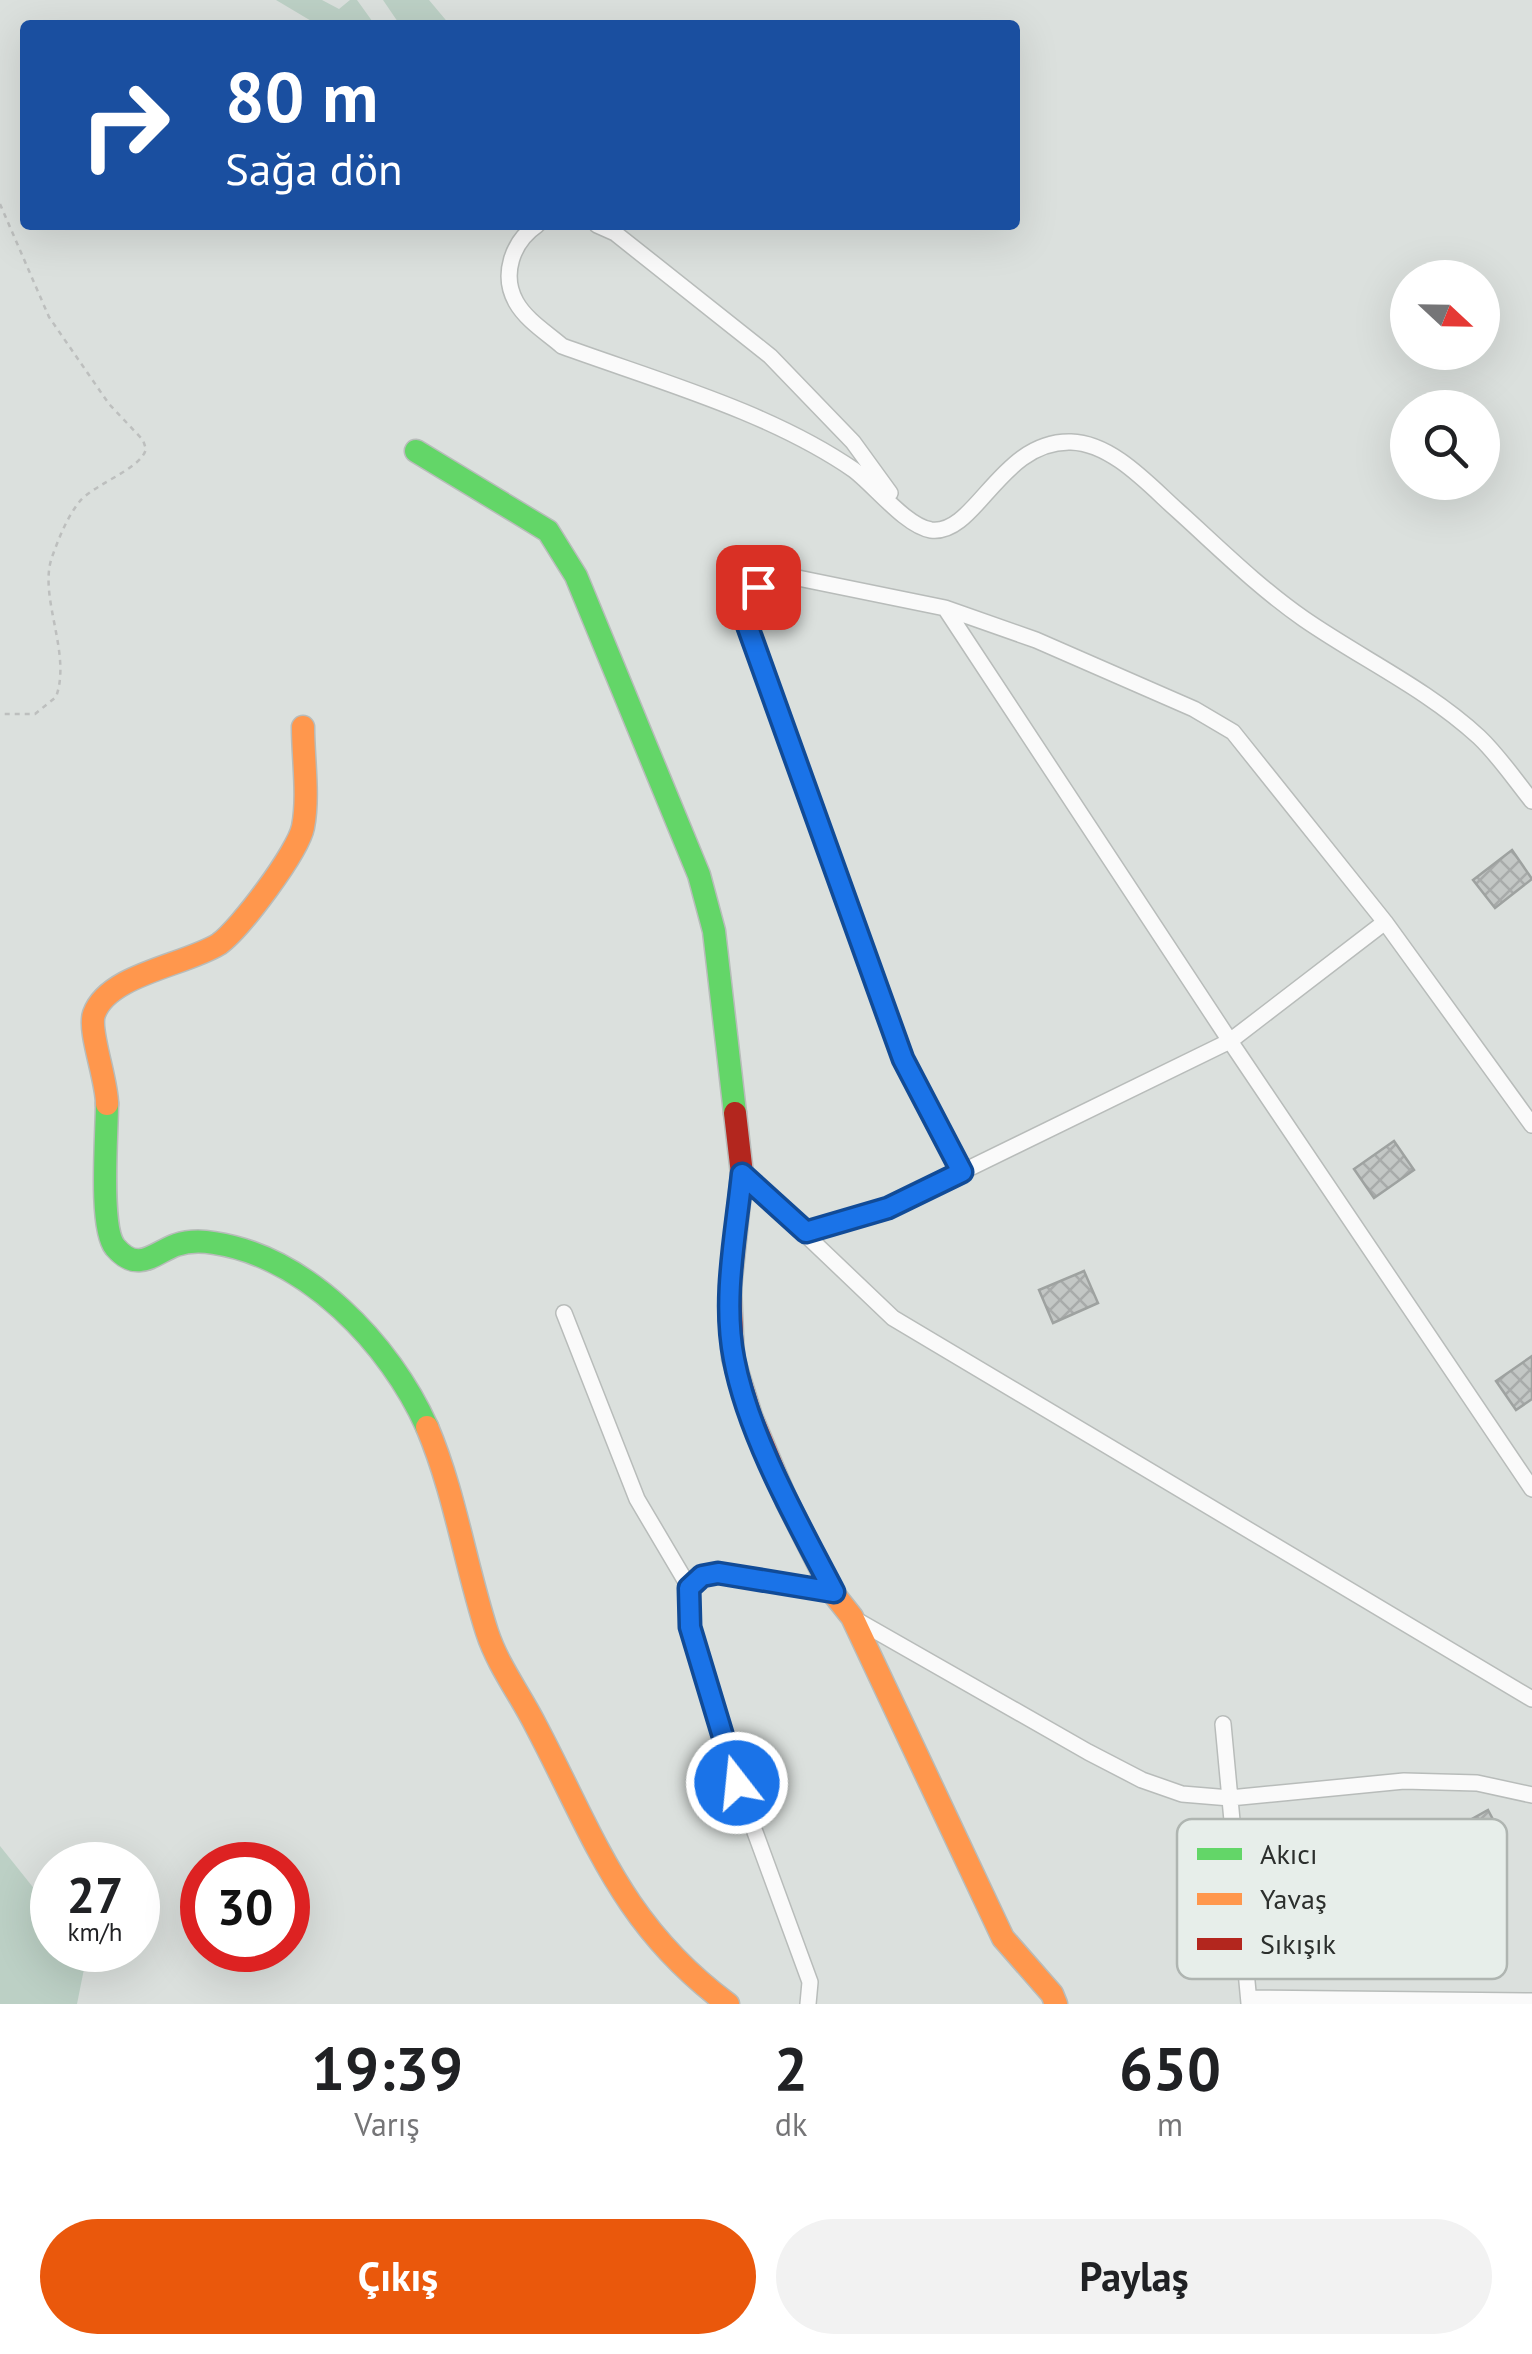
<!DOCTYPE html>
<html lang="tr">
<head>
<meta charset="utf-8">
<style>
  body { margin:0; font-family:"PT Sans",sans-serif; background:#f2f2f2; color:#202124; height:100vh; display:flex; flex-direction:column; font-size:38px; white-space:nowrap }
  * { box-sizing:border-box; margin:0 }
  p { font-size:32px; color:#757577 }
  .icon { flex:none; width:55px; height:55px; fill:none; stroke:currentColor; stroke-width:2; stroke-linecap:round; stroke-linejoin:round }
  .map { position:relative; height:2004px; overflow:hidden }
  .details { display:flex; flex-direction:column; background:#fff; flex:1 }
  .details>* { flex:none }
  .guide { position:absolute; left:20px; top:20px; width:1000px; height:210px; border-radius:10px; box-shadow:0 10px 40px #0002; background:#1a4fa0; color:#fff; overflow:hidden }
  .needle { width:65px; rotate:112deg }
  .tools { position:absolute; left:1390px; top:260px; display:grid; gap:20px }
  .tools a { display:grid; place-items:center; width:110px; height:110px; border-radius:50%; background:#fff; box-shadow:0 10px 40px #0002; font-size:50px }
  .speed { position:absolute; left:30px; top:1842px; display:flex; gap:20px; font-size:50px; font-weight:700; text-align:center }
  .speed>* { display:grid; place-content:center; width:130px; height:130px; border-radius:50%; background:#fff; box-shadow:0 10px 40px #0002; line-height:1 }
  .speed small { font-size:25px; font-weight:400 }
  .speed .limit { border:15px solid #d22; background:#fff; color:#111 }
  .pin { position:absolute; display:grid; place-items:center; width:85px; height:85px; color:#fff; margin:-42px; border-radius:20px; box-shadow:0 5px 15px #0006 }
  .me { position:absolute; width:110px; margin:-55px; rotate:344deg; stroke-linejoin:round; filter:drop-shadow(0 0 8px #0008) }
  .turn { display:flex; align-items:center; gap:35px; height:210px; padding:0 40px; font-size:45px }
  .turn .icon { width:130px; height:130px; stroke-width:2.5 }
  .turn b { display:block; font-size:70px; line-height:85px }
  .eta { display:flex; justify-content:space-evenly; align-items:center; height:170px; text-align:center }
  .eta b { font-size:60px; font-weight:800; line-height:70px }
  .cta { display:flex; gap:20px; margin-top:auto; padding:20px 40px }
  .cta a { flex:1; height:115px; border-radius:60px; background:#ea580c; color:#fff; font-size:40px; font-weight:800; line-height:115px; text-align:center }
  .cta a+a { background:#f2f2f2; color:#202124 }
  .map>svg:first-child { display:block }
  .green { fill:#bcd0c5 }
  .building { fill:url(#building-cross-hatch); stroke:#9ea2a0; stroke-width:2.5 }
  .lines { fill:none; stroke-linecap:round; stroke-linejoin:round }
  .street-casing { stroke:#b8bcba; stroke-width:18 }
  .fast-casing { stroke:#b8bcba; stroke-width:25 }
  .slow-casing { stroke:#b8bcba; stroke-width:25 }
  .jam-casing { stroke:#b8bcba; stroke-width:25 }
  .path { stroke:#bdbfbe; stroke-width:2.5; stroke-dasharray:5 5; stroke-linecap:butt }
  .street { stroke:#fafafa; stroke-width:15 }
  .fast { stroke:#63d668; stroke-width:22 }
  .slow { stroke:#ff974d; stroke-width:22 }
  .jam { stroke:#b3261e; stroke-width:22 }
  .route-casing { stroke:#114b97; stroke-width:25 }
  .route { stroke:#1a73e8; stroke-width:18 }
  .key { fill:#e7eeea; stroke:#afb5b1; stroke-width:2.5 }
  .key-label { font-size:28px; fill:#2c2f2d }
</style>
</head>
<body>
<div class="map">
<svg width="1532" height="2004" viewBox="0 0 1532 2004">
  <defs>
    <pattern id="building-cross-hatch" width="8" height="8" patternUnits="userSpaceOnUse" patternTransform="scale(2.5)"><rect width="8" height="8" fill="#c3c7c5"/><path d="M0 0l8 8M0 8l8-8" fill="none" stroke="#a8abaa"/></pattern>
  </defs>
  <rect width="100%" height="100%" fill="#dbe0dd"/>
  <path class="green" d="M276,0H322L339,9L350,0H357L375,25H318Z
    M383,0H429L450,25H400Z
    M0,1846L52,1911V1950H84L87,1954L77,2004H0Z"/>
  <path class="building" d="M1512,850L1532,879L1495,908L1473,880Z
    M1394,1141L1414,1170L1374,1198L1354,1169Z
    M1084,1271L1098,1303L1053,1323L1039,1290Z
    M1532,1356V1399L1516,1410L1496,1381Z
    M1488,1810L1505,1842L1462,1866L1445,1834Z"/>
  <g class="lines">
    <g class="street-casing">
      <path id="street" d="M537,225C512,242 501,275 516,302C526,320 547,333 562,346C658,381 770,412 854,470C875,486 906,526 931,530C976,536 1000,440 1071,442C1112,443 1149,485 1177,510C1218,547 1258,587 1304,619C1362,659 1427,689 1479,737C1499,756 1515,780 1532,801
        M597,225L615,233L770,356L853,442L890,493
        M945,608L1230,1041L1532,1489
        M962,1172L903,1059L746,622C746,592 763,576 793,577L945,608L1036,640L1194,709L1233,732L1385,922L1532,1125
        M742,1174L893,1318L1532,1699
        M805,1233L888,1208L1230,1041L1385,922
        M564,1313L637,1499L689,1587
        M853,1618L1088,1752L1142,1780L1182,1794L1230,1798L1404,1781L1477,1783L1532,1795
        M1223,1724L1249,2003
        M1249,1998L1532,2001
        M808,2004L810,1982L737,1783L689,1627V1587L703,1576L718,1573L833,1593"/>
    </g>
    <g class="fast-casing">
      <path id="fast" d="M416,451L548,531L576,576L699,875L714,931L735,1113
        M107,1104C107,1134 99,1227 115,1247C138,1274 154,1253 176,1245C188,1241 202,1241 214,1243C307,1257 390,1344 427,1427"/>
    </g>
    <g class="slow-casing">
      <path id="slow" d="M107,1104C107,1079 88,1031 94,1014C108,974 186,965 219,944C240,929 298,852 303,827C309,796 303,758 303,727
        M427,1427C455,1493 465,1564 487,1632C498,1666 520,1694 536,1726C595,1838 621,1925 728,2004
        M787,1502L833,1593L852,1617L1003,1938L1052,1994L1056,2004"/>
    </g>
    <g class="jam-casing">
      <path id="jam" d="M735,1113L742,1174L730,1288L733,1358L751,1416L787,1502"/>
    </g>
    <path class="path" d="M0,204L49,317L109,404L143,440L146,449C141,469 96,483 80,501C67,517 59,538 52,557C38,597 72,653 56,697L35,714H0"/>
    <use href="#street" class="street"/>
    <use href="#fast" class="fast"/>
    <use href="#slow" class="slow"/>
    <use href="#jam" class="jam"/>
  </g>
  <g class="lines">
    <g class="route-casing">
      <path id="route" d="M737,1783L690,1627L689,1588L702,1576L718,1573L834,1592C798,1523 748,1435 734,1359C722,1299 736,1233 742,1174L806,1232L888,1208L962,1172L903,1059L746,622L750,597L758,587"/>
    </g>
    <use href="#route" class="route"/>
  </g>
  <rect x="1177" y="1819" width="330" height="160" rx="15" class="key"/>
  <rect x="1197" y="1848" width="45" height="12" fill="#63d668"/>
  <rect x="1197" y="1893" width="45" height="12" fill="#ff974d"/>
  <rect x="1197" y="1938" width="45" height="12" fill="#b3261e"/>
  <g class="key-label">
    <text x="1260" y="1864">Akıcı</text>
    <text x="1260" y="1909">Yavaş</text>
    <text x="1260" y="1954">Sıkışık</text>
  </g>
</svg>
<div class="tools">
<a><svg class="needle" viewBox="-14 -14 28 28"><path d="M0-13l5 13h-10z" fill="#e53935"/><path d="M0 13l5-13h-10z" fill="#757577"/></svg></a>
<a><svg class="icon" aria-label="search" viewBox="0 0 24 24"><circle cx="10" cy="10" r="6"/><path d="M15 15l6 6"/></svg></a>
</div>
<div class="speed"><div>27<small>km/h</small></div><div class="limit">30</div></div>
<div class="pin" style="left:758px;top:587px;background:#d93025"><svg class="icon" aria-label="arrive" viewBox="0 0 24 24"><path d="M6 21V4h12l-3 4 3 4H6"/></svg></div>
<svg class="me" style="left:737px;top:1783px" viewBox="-20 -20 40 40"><circle r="17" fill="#1a73e8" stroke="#fff" stroke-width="3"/><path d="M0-11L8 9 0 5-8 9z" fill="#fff"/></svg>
<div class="guide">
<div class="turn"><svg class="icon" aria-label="right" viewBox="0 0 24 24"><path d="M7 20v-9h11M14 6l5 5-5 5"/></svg><div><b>80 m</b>Sağa dön</div></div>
</div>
</div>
<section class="details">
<div class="eta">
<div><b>19:39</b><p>Varış</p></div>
<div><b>2</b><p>dk</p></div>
<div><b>650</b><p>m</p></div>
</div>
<div class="cta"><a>Çıkış</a><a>Paylaş</a></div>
</section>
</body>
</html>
